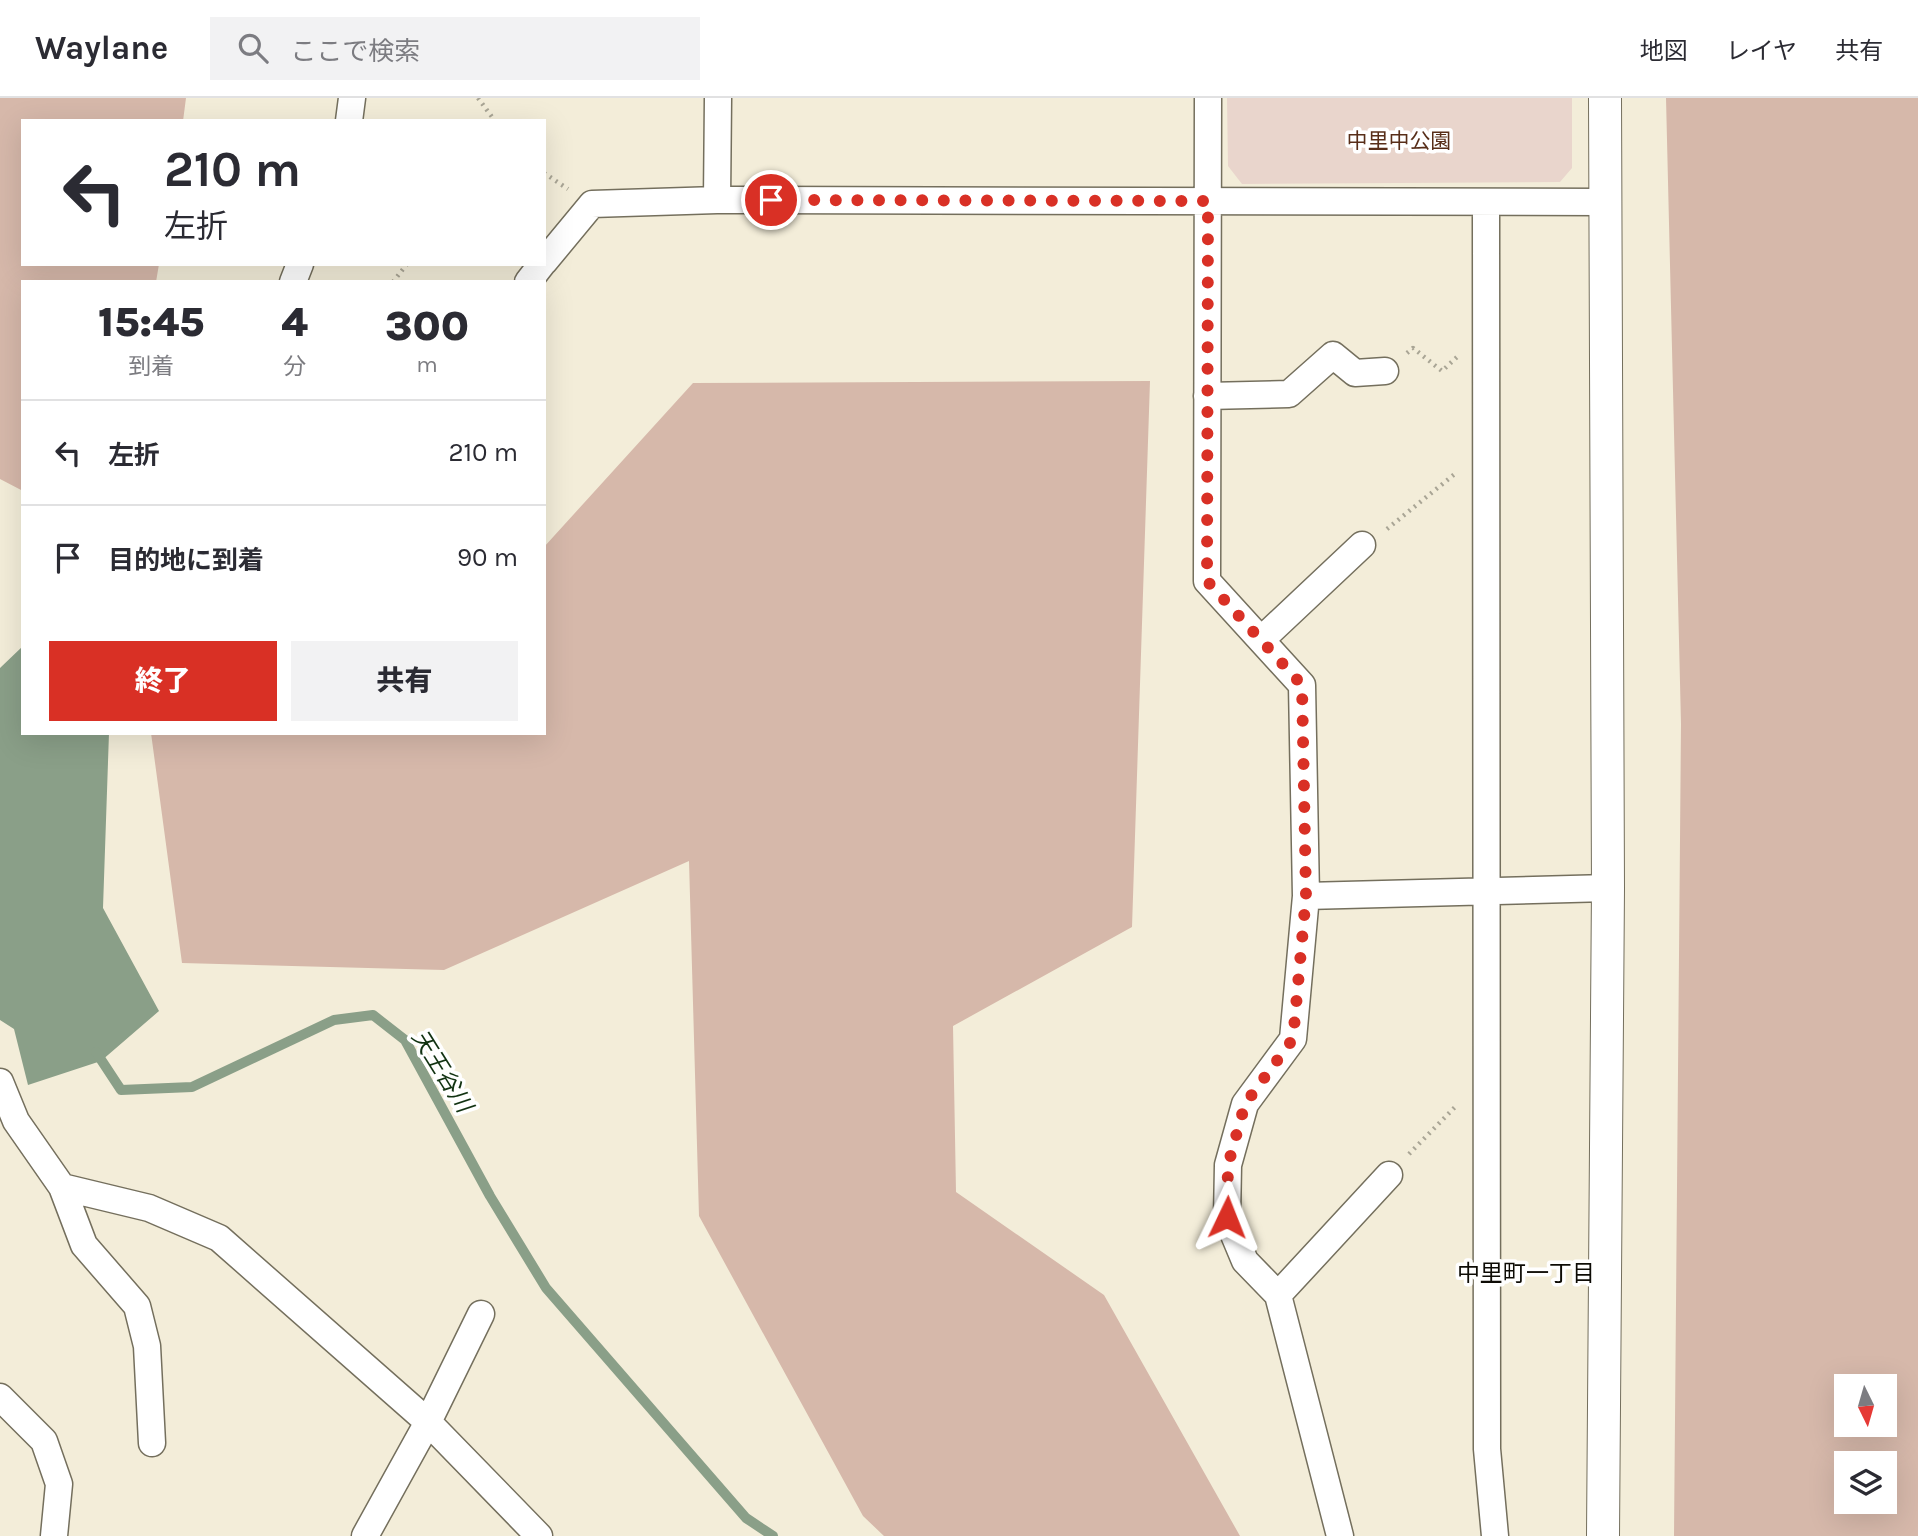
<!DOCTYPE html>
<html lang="ja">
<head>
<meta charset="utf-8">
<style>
  body { margin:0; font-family:Karla,"Noto Sans JP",sans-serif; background:#f2f2f3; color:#2b2b33; height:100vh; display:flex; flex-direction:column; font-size:26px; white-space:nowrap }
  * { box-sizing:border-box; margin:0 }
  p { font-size:23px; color:#7c7c81 }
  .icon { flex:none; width:38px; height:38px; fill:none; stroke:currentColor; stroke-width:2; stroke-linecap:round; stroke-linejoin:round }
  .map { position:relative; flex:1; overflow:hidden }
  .side { position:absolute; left:21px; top:182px; width:525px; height:455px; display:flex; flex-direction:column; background:#fff; border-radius:0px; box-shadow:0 7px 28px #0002 }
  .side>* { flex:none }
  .hud { position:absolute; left:21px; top:21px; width:525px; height:147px; border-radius:0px; box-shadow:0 7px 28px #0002; background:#fff; color:#2b2b33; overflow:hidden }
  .needle { width:46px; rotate:175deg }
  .fabs { position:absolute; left:1834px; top:1276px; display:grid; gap:14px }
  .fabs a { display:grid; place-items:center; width:63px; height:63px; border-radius:0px; background:#fff; box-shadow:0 7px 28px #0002; font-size:35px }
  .pin { position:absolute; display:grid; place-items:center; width:60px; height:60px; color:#fff; margin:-30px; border:4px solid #fff; border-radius:50%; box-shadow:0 2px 7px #0007 }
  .me { position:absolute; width:77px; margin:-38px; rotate:2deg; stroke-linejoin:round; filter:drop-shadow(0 0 5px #0008) }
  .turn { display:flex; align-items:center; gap:24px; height:147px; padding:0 28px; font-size:32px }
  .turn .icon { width:91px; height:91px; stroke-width:2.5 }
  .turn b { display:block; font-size:49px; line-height:60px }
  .eta { display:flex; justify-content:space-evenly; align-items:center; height:119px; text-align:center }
  .eta b { font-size:42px; font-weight:800; line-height:49px }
  .cta { display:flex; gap:14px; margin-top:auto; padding:14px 28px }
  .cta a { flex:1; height:80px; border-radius:0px; background:#d93025; color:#fff; font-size:28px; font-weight:800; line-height:80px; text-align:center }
  .cta a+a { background:#f2f2f3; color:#2b2b33 }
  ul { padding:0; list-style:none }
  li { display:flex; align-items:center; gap:21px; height:105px; padding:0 28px; border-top:2px solid #e1e1e2 }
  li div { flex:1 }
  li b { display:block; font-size:26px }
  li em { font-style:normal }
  header { display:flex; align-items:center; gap:42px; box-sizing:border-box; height:98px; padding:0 35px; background:#fff; border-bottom:2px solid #e1e1e2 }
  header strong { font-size:33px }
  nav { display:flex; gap:38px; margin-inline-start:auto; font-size:24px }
  .search { width:490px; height:63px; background:#f2f2f3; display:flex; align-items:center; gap:18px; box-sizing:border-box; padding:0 24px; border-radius:0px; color:#7c7c81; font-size:26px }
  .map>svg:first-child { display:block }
  .green { fill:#e9d5cc }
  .forest { fill:#d6b8aa; fill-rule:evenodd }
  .water { fill:#8a9f88 }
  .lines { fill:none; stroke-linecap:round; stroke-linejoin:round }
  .stream { stroke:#8a9f88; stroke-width:10 }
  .minor-casing { stroke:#746f5d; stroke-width:29 }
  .tertiary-casing { stroke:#746f5d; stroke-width:34 }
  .path { stroke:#a9a595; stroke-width:4.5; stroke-dasharray:2 5; stroke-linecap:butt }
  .minor { stroke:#fff; stroke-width:26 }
  .tertiary { stroke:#fff; stroke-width:32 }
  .route { stroke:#d93025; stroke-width:12; stroke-dasharray:0 21.6 }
  .labels { text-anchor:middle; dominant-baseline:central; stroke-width:7; stroke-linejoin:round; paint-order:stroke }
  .park-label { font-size:21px; fill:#582e19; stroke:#fff }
  .water-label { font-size:23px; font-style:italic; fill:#113211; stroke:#fff }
  .neighbourhood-label { font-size:23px; fill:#0d0b05; stroke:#fff }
</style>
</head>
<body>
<header>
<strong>Waylane</strong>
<div class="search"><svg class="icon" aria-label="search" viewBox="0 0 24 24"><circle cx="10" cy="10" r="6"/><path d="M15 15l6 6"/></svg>ここで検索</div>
<nav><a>地図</a><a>レイヤ</a><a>共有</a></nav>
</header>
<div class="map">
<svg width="1918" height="1438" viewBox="0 0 1918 1438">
  <rect width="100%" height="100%" fill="#f3edd9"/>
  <path class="green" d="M1227,0H1572V70L1560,84L1242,86L1228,68Z"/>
  <path class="forest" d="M0,0H186L183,23H23V166H159L156,184H23V393L0,381Z
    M1666,0H1918V1438H1674L1681,626ZM1846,1288H1885V1326H1846ZM1846,1365H1885V1404H1846Z
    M1150,283L1132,829L953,928L956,1094L1104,1197L1240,1438H884L863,1418L699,1118L689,763L444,872L182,865L151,635H544V449L693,285Z"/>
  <path class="water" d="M23,548V635H109L103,810L159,913L101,963L28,987L14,931L0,922V570Z"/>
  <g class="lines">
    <path class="stream" d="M96,954L121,992L192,989L334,922L373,917L405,942L490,1098L546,1190L746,1420L773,1438"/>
    <g class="minor-casing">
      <path id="minor" d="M1208,0L1207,483L1302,587L1306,798L1293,941L1245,1006L1228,1067L1227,1120L1245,1163L1278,1197L1340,1438
        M349,23L352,0
        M717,102L718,0
        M1486,104L1487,1351L1495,1438
        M544,164L592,106L717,102L1605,104
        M293,184L300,166
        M528,184L542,166
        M1207,298L1289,296L1333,257L1355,275L1385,273
        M1261,542L1362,447
        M1306,798L1608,790
        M0,984L16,1023L62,1089L84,1147L137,1208L147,1248L152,1345
        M62,1089L149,1110L219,1140L428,1324L539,1438
        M1278,1197L1389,1077
        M0,1299L44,1343L59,1386L54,1438
        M365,1438L428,1324L481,1216"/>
    </g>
    <g class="tertiary-casing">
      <path id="tertiary" d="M1603,1438L1608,790L1605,0"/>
    </g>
    <path class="path" d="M478,0L495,23
      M544,75L568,91
      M393,184L407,166
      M1407,255L1413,250L1442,273L1457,259
      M1387,431L1456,375
      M1409,1056L1457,1007"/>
    <use href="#minor" class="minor"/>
    <use href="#tertiary" class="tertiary"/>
  </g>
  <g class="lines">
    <path class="route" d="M771,102L1208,103L1207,483L1302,587L1306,798L1293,941L1245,1006L1228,1067L1227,1119"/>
  </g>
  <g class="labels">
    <g class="park-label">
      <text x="1399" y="43">中里中公園</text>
    </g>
    <g class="water-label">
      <text transform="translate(442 973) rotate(58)">天王谷川</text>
    </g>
    <g class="neighbourhood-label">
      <text x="1526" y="1175">中里町一丁目</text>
    </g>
  </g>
</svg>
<div class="fabs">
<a><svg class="needle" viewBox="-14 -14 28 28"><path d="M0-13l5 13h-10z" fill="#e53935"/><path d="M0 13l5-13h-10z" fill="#7c7c81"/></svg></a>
<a><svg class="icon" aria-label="layers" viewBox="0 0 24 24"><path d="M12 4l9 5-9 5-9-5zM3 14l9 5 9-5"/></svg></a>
</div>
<div class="pin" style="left:771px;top:102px;background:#d93025"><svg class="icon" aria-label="arrive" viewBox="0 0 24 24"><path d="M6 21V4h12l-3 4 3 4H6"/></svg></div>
<svg class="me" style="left:1227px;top:1119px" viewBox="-20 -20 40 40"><path d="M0-17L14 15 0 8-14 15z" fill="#d93025" stroke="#fff" stroke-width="4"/></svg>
<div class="hud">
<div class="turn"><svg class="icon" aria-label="left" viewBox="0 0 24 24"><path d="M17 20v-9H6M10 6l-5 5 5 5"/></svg><div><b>210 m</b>左折</div></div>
</div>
<section class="side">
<div class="eta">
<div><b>15:45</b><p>到着</p></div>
<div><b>4</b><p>分</p></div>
<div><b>300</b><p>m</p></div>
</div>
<ul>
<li><svg class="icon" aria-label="left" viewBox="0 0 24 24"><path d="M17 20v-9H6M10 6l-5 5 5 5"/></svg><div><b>左折</b></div><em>210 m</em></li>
<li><svg class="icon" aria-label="arrive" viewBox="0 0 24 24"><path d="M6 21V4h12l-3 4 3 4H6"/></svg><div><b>目的地に到着</b></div><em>90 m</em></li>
</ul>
<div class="cta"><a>終了</a><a>共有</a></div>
</section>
</div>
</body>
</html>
